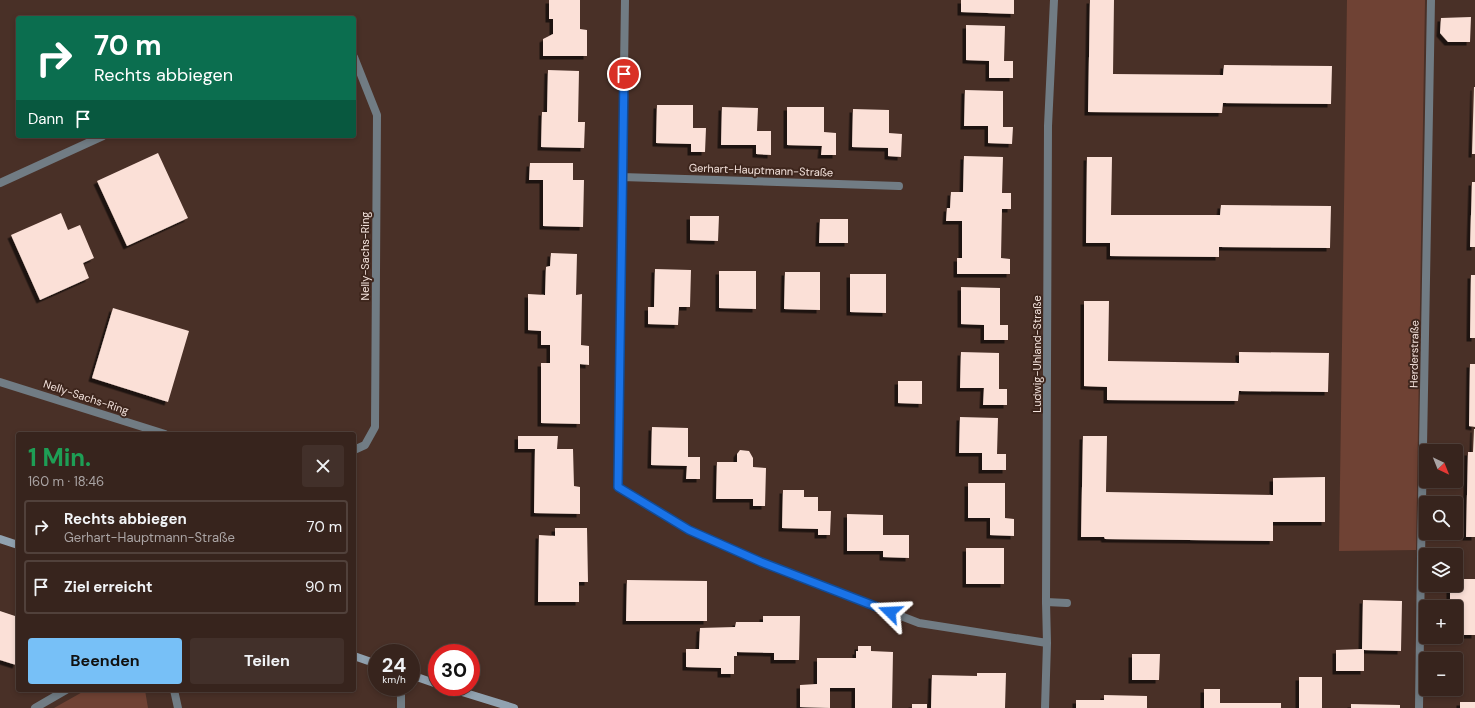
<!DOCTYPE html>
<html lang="de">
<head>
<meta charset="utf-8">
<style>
  body { margin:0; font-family:"DM Sans",sans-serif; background:#42302a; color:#f1f3f6; height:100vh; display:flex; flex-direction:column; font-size:15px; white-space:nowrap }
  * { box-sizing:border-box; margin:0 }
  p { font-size:13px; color:#aaa4a4 }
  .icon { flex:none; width:22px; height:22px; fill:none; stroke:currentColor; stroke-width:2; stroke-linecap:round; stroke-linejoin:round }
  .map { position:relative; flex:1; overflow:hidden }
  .panel { position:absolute; left:16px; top:432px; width:340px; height:260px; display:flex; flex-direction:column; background:#37241d; border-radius:4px; box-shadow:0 2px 6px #0003,0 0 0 1px #51413b }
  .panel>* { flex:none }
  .top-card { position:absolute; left:16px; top:16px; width:340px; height:122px; border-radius:4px; box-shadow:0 2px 6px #0003,0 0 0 1px #51413b; background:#0b6e4f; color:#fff; overflow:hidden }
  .needle { width:26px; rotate:137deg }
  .fabs { position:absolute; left:1419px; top:444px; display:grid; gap:8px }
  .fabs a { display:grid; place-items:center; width:44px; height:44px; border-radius:4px; background:#37241d; box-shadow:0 2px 6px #0003,0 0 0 1px #51413b; font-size:20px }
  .speed { position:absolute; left:368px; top:644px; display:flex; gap:8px; font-size:20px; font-weight:700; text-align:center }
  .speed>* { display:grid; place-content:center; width:52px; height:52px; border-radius:50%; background:#37241d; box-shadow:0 2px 6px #0003,0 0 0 1px #51413b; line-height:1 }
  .speed small { font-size:10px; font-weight:400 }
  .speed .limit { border:6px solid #d22; background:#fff; color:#111 }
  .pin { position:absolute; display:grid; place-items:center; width:34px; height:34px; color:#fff; margin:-17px; border:2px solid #fff; border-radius:50%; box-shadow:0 1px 4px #0007 }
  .me { position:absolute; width:44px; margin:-22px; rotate:291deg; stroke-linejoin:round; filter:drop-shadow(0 0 3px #0008) }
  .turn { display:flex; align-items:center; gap:14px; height:84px; padding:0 12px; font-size:18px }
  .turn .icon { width:52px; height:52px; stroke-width:2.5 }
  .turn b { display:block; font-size:28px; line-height:34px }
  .then { display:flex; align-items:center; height:38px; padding:0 12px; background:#0003; gap:8px; font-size:15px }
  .round { display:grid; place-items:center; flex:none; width:42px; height:42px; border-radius:4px; background:#42302a }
  .overview { display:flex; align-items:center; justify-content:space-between; height:68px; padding:0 12px }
  h1 { font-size:24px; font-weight:700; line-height:30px; color:#1e9e55 }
  .cta { display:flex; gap:8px; margin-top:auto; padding:8px 12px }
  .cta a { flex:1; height:46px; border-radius:4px; background:#77c0f7; color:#111; font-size:16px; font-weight:700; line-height:46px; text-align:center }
  .cta a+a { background:#42302a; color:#f1f3f6 }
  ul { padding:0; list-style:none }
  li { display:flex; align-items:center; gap:12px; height:54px; margin:0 8px 6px; padding:0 4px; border:2px solid #51413b; border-radius:4px }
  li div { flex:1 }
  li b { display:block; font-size:15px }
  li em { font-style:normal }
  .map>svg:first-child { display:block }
  .green { fill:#6f4234 }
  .building { fill:#fbe0d7; filter:url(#shadow) }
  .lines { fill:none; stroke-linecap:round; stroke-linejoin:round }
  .lane { stroke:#717c84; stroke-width:8 }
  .street { stroke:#717c84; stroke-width:8 }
  .secondary { stroke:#91a2b0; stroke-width:8 }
  .route-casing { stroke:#114b97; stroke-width:10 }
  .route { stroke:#1a73e8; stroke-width:7 }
  .labels { text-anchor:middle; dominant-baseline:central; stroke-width:4; stroke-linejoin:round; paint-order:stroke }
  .street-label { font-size:11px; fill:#f4e3dd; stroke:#3e261d }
</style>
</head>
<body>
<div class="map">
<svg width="1475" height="708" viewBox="0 0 1475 708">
  <defs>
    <filter id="shadow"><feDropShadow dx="-3.5" dy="3.5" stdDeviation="0" flood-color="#0009"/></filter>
  </defs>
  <rect width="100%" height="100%" fill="#493027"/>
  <path class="green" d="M1347,0H1425L1416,550L1339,551Z
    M86,690H145L148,708H54Z"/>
  <path class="building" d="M549,0H580V29L587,30V56H543V39L553,34V19H549Z
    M961,0H1014V14L961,12Z
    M1090,0H1114L1113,74L1223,75L1224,65L1332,66L1331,104L1223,103L1222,113L1088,112Z
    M1471,17L1470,42H1448L1440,33L1441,18Z
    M966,25L1005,26L1004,61H1013V78H989V61L966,60Z
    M548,70L579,71L578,122H585L584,148L541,147L542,112H547Z
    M1474,87H1475V154H1472Z
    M965,90L1003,91V127H1013L1012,144L988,143V126H964Z
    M657,105H693V128H706L705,152H691V144L656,143Z
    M722,107L758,108L757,131H771V155L756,154V145H721Z
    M787,107H824V132L836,133V155H821L822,146L787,145Z
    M853,109L889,110V133L902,134L901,157L888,156V148L852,147Z
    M158,153L188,218L127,246L97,181Z
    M964,156L1003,157L1002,193H1011V209H1002L1001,258L1010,259V274H957V258H962V221H946L947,208H950L951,192H963Z
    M1087,157H1112L1111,215H1220L1221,205L1331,206L1330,248L1219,247V257L1110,256V243H1086Z
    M530,163H573V180H584L583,227L543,226V180H529Z
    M1472,182H1475V247H1470Z
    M61,213L68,230L80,225L94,258L83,263L89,278L40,300L11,235Z
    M690,216H719L718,241L690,240Z
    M820,219H848V243H819Z
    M551,253L577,254L576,295L582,294L581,345L589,346V365L580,364V424L541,423V363H550V345H541V331L528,330V294L545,295L546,267L550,266Z
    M655,269L691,270L690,307H679L678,325L648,324V307H654Z
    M719,271H756V309L719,308Z
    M785,272H820V310L784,309Z
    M850,274H886V313L850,312Z
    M1471,275H1475V338H1470Z
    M961,287L1000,288V325H1008V340H984V325L961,324Z
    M1084,301H1109L1108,361L1239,363V352L1329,353L1328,392L1239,391L1238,401L1107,400V387L1084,386Z
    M113,308L189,331L168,402L92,378Z
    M961,352L999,353V389H1007V405H983L984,388H960Z
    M1470,364H1475V427L1469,426Z
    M898,381H922V404L898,403Z
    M960,417L998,418L997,454H1006V470H982V453H959Z
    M652,427L688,428V457H700V479H686L687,466L651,465Z
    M1474,429H1475V537H1466L1468,452H1473Z
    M518,436H558L557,449H573L574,486L580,487V514L534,513L535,449H518Z
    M1083,436H1107L1106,492L1273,495V478L1325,477V522H1273V541L1105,539L1104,537H1081Z
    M740,450L749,451L753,458V467L766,468L765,506H753V499H716L717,462H737V454Z
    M968,483H1005V518L1014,519V536L990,535V518H968Z
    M783,490H804V497H818V511H831L830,535H818V529L782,528Z
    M847,514L883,515V535H909V558L883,557V551H847Z
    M555,528H587L588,582H579V602H538L539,535L555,536Z
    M966,548H1004V584H966Z
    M1456,579H1475V635H1456V607H1432V599H1450V585H1456Z
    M627,580L707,581V621H626Z
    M1363,600L1402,601L1401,651L1364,650V671H1336V650L1362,649Z
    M0,611L18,617V660L16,665L0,660Z
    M763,616H800L799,660H774V653L737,652V656H734V674H721V668L686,667V649H699L700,628L735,627L736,622H763Z
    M858,646H871V651L893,652L892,708H855V688H830V708L800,707V685L817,684V658H856V651H858Z
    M1132,654H1160L1159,680H1132Z
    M977,673H1006L1005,708H931L932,675L977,676Z
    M1299,677H1322V708H1299Z
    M1204,689H1220V703H1281V708H1204Z
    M1104,695L1147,696V708H1076V700H1104Z
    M1460,702H1475V708H1460Z
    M912,704H927V708H912Z
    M1351,704L1400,705V708H1351Z"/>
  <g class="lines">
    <path class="lane" d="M1421,558L1431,0
      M1046,602L1067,603
      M174,690L178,708
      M35,708L66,690
      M401,708V687"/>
    <path class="street" d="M625,0L618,487L689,530L761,562L919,623L1047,643
      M354,57L377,115L375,427L365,445L354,450
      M622,177L899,186
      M0,183L103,136
      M0,382L165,434
      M1045,708L1047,643L1046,602L1048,126L1054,0
      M1419,708L1421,558"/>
    <path class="secondary" d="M0,539L18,545
      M354,656L377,664
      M411,675L437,684
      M446,687L514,708"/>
  </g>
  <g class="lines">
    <g class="route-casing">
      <path id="route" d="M624,74L618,487L689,530L761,562L890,612"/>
    </g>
    <use href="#route" class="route"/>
  </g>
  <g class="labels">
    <g class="street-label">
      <text transform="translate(761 170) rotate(2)">Gerhart-Hauptmann-Straße</text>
      <text transform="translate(365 256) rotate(-90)">Nelly-Sachs-Ring</text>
      <text transform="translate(1037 354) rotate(-90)">Ludwig-Uhland-Straße</text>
      <text transform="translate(1414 354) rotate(-89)">Herderstraße</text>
      <text transform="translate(86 397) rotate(18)">Nelly-Sachs-Ring</text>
    </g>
  </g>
</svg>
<div class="fabs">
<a><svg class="needle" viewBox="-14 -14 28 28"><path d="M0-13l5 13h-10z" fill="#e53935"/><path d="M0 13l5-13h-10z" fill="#aaa4a4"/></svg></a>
<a><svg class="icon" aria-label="search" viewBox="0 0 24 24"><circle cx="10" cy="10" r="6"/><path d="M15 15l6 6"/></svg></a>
<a><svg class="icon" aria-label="layers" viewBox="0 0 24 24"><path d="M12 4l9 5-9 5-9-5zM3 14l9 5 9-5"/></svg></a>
<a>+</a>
<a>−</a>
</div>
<div class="speed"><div>24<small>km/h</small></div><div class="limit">30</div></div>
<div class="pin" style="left:624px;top:74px;background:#d93025"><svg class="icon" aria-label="arrive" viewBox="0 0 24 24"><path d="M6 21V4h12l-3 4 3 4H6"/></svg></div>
<svg class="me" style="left:890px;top:612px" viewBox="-20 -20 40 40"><path d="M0-17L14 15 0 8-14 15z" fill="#1a73e8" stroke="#fff" stroke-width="4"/></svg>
<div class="top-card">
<div class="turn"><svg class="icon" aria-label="right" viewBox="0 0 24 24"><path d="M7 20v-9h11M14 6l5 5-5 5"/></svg><div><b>70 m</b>Rechts abbiegen</div></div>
<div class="then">Dann<svg class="icon" aria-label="arrive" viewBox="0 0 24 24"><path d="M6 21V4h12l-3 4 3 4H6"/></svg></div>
</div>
<section class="panel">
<div class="overview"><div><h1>1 Min.</h1><p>160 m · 18:46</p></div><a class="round"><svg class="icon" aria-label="close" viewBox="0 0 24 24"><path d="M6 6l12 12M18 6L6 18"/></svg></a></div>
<ul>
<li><svg class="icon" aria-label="right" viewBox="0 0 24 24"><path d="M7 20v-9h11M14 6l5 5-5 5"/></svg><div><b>Rechts abbiegen</b><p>Gerhart-Hauptmann-Straße</p></div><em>70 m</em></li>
<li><svg class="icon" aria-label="arrive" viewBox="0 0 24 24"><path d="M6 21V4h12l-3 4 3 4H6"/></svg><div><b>Ziel erreicht</b></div><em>90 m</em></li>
</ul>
<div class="cta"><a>Beenden</a><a>Teilen</a></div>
</section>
</div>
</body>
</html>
